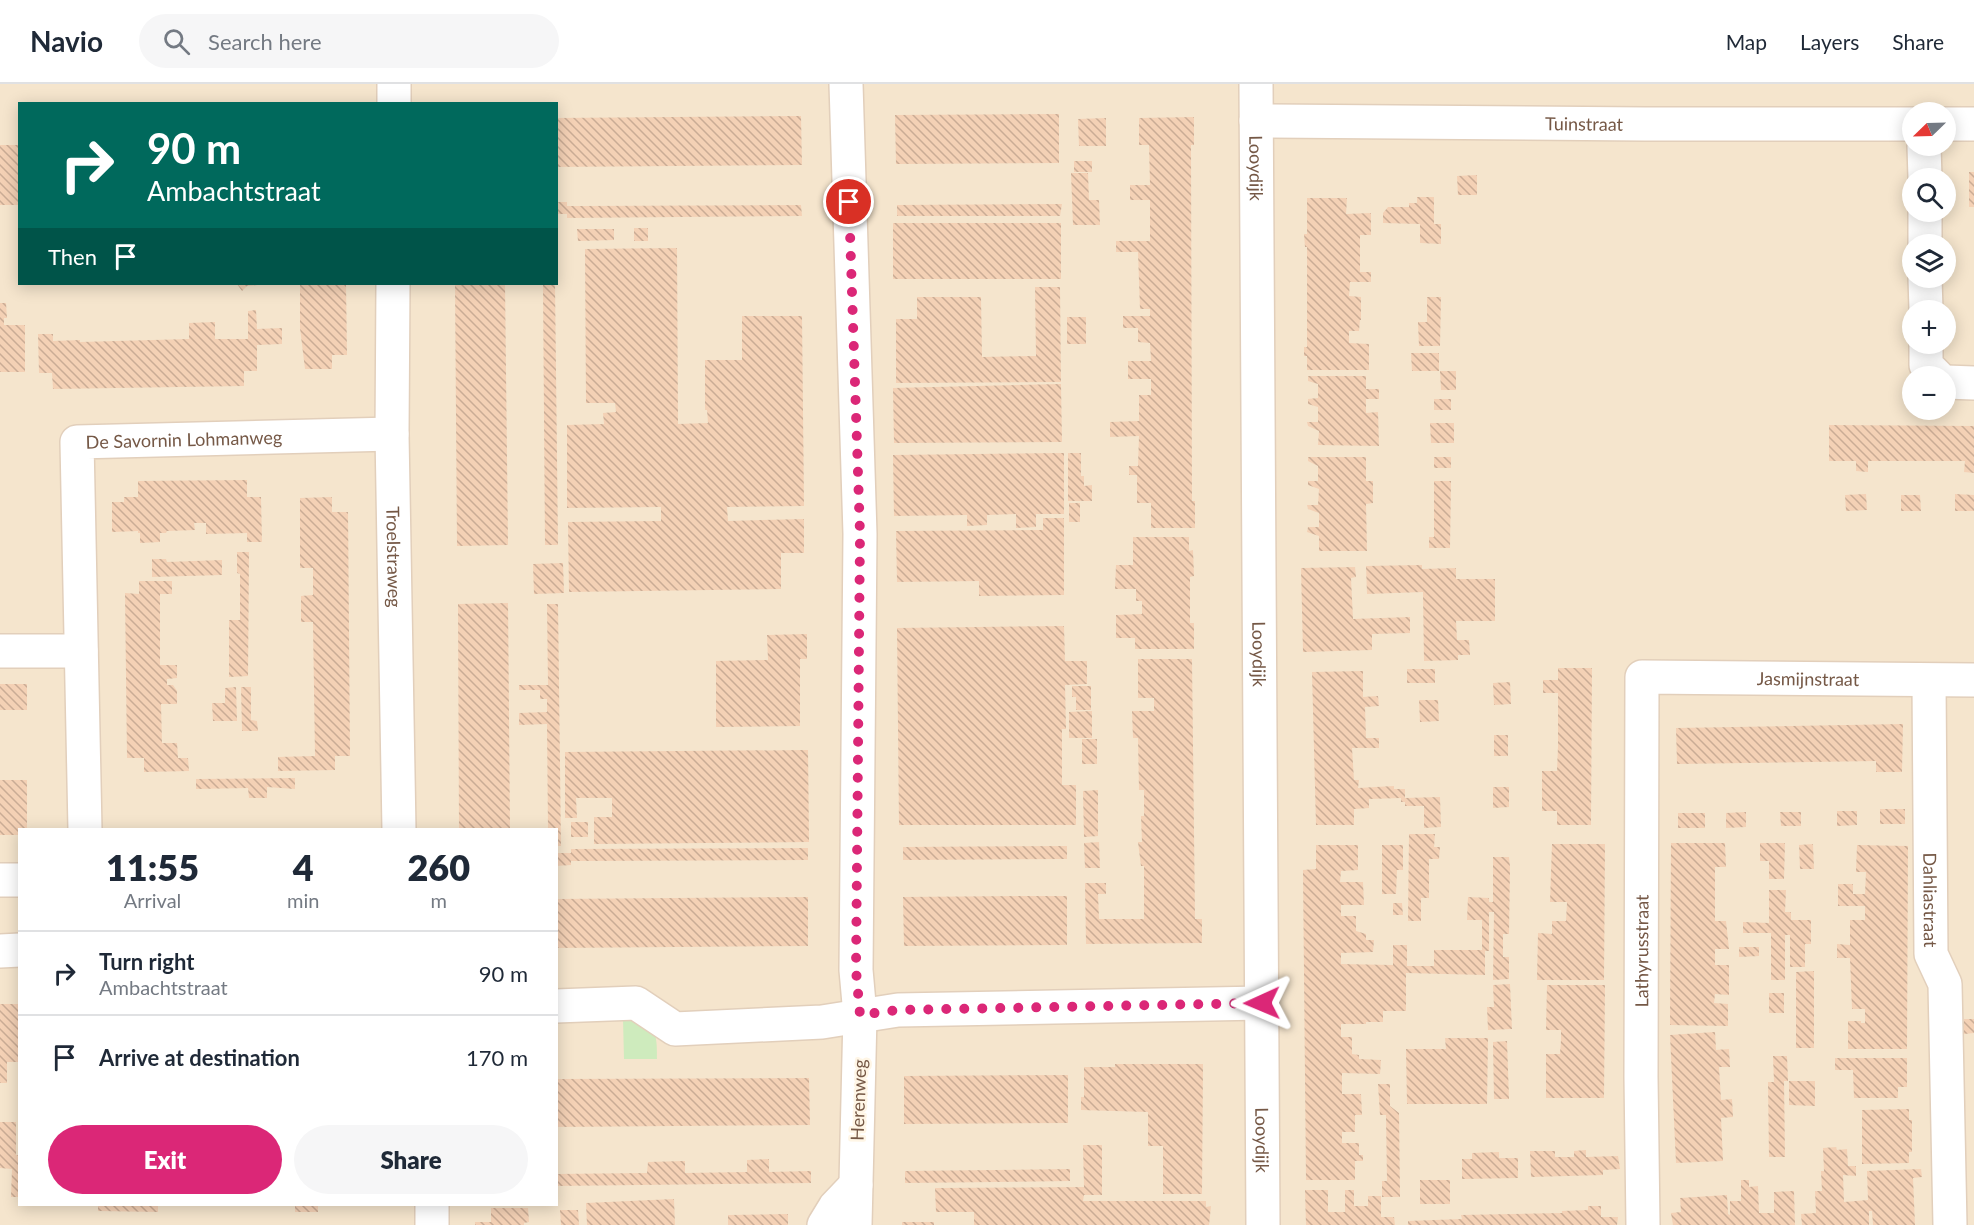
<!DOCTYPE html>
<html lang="en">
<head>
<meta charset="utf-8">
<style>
  body { margin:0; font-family:Lato,sans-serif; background:#f6f6f7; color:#1f2937; height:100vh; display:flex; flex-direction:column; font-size:22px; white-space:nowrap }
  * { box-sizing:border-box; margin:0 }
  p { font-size:20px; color:#747a83 }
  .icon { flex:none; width:33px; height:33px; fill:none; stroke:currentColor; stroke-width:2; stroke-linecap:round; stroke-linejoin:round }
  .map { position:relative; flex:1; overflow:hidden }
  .drawer { position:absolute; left:18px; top:744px; width:540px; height:378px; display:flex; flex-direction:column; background:#fff; border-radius:0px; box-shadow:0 3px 15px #0003 }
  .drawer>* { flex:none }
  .guide { position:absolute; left:18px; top:18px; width:540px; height:183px; border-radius:0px; box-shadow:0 3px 15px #0003; background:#00695c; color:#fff; overflow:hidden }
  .needle { width:39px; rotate:247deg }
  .controls { position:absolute; left:1902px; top:18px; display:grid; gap:12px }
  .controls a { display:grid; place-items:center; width:54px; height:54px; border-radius:50%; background:#fff; box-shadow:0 3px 15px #0003; font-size:30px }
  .pin { position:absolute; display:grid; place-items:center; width:51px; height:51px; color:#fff; margin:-26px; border:3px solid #fff; border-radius:50%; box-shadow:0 2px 6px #0007 }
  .me { position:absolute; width:66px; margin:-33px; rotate:269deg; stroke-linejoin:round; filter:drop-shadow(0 0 4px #0008) }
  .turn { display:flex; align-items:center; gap:21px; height:126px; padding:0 30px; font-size:27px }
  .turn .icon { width:78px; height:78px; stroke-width:2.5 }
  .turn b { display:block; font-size:42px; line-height:51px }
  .then { display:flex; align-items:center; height:57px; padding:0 30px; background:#0003; gap:12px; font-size:22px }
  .eta { display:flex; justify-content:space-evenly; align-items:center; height:102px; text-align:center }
  .eta b { font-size:36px; font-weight:800; line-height:42px }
  .primary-button { display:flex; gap:12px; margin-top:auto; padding:12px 30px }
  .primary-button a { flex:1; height:69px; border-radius:36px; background:#db2777; color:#fff; font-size:24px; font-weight:800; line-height:69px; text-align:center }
  .primary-button a+a { background:#f6f6f7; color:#1f2937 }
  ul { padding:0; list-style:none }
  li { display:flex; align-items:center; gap:18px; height:84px; padding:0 30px; border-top:2px solid #e0e1e3 }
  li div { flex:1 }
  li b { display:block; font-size:22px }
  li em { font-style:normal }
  header { display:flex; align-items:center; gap:36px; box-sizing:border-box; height:84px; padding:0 30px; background:#fff; border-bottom:2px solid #e0e1e3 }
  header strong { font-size:28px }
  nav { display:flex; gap:33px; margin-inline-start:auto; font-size:21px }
  .search { width:420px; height:54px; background:#f6f6f7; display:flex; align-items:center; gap:15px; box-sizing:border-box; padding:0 21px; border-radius:33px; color:#747a83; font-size:22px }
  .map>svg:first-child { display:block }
  .residential { fill:#f5e5cd; fill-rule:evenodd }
  .park { fill:#ceebbd }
  .building { fill:url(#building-back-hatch) }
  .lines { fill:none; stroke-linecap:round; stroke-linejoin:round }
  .minor-casing { stroke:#e2cfbb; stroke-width:36 }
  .minor { stroke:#fff; stroke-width:33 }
  .route { stroke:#db2777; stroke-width:10; stroke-dasharray:0 18 }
  .labels { text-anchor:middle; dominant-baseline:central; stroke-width:5; stroke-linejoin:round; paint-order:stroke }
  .street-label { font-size:18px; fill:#755846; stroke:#fff6e6 }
</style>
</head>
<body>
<header>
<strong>Navio</strong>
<div class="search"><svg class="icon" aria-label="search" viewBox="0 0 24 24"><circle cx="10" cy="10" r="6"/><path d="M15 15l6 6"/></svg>Search here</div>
<nav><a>Map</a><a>Layers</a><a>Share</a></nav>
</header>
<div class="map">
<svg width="1974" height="1141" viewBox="0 0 1974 1141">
  <defs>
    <pattern id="building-back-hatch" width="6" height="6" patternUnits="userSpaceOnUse" patternTransform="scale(1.5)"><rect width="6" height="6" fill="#f4d1b5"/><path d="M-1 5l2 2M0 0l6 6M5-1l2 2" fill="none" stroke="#caac95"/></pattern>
  </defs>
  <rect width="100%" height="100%" fill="#fdf3df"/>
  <path class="residential" d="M0,0H1974V1141H0ZM20,20H556V200H20ZM1912,28H1946V62H1912ZM1912,94H1946V128H1912ZM1912,160H1946V194H1912ZM1912,226H1946V260H1912ZM1912,292H1946V326H1912ZM20,746H556V1120H20Z"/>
  <path class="park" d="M623,935C629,935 638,933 643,935C658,941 657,963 657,975H624Z"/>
  <path class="building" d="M1059,30V79L896,80L895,31Z
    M801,32L802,81L556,83V34Z
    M1194,33V61H1191L1192,417H1195V444H1151V419H1137V391H1129V382H1138L1139,352L1110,353V338L1139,337V311H1151V295H1128V277H1151L1150,259L1138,258V244H1123V232H1150V225H1140L1138,168H1116V157H1150V116H1130V101H1150L1149,61H1139V34Z
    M1106,34V62H1079L1078,35Z
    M0,61H20V121H0Z
    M1074,77H1092V88H1074Z
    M1969,88H1974V123H1969Z
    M1071,89H1088L1089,116H1099L1100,141H1073Z
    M1477,91V111H1458L1457,92Z
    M1417,113H1434V140H1441V160L1420,159V140L1383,139V129L1388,123H1409V119H1417Z
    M1307,114H1347L1346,130L1371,129V151H1360V188H1371V198H1350L1349,212L1361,213V236H1360L1359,247H1349V259L1369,260V286H1307V272H1304V263H1307V163H1305L1304,150H1307Z
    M556,118H567V122H581L801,121L802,132L567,134V130H556Z
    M1062,120L1060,132H897V121Z
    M893,139H1061V195H893Z
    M634,144H648V157H634Z
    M577,145H614V156L578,157Z
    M677,164L678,340L708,339L707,326H705V276H742V232H802L804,422L727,423L728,437L804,435V469H781V505L569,508L568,438L661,437V423L567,424V341L604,340L603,329L616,328L615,319H586L585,165Z
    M237,200H258V201L247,202L242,207Z
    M300,200H346L347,271H332V285H305L300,244Z
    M455,200H505L508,461L457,462Z
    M543,200H555L558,461H545Z
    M1035,203H1060L1061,298L896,299V235H917V213H981L982,273L1036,272Z
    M1427,213H1441L1440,262H1419L1418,238H1427Z
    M0,219H6L7,234H4V241H25V288H0Z
    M256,226L257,245L282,244V260L257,261V287H244V302L53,305L52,289H39L38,250H53V257L80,256V258L189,255V239L215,238V255H248V227Z
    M1067,233H1086V260H1067Z
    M1411,269H1439V287H1412Z
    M1440,287H1456V306H1441Z
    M1308,292H1366V305H1379V315H1366V329L1378,328L1379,362L1318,361L1319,347L1308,342L1307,338H1318V323L1308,320V315L1318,314V300L1308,297Z
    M1061,300L1062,358L894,359L893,304Z
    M1434,315H1451V326H1434Z
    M1430,339H1454V359H1431Z
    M1829,341L1974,342V389L1964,388L1965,377H1868V388L1856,387V377H1829Z
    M1064,369V430H1036V443L1016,444V430L987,431V441L967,442V431L894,432L893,371Z
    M1068,369H1081V392H1084V402L1092,401V417H1068Z
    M1308,373H1366V397H1373V419L1366,420L1367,467H1319V452L1307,448L1308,443H1319V429L1308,425L1307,421H1318L1319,405L1308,401V397H1318V382L1308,377Z
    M1434,373H1451V384H1434Z
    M247,396V413H261L262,458H247V449L206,450V439H194L195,446L167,447L166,449H160V458L140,459V449H138V447L112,448V418H124V413H138V397Z
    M1434,397H1451L1450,464H1429V453H1434Z
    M1866,410L1867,426L1846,427L1845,411Z
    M1955,410L1974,411V427H1955Z
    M1901,411H1920L1921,427H1901Z
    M332,413V428H348L350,672H335V686L278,687V673L315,672L313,538H301V512L313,511V484H300V414Z
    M1069,419H1080V438H1069Z
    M1043,434H1064V511L979,512V497L897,498L896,447L1043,446Z
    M1133,453H1189V467L1193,466L1194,492L1190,493V539H1194V565H1135V554H1116V531L1142,530V517H1136V505H1115L1116,481H1133Z
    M237,468H249L248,592L229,593V536H240V490L237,489Z
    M152,475H166L167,478L222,476V491L152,493Z
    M563,479L564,509L534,510L533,480Z
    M1422,481V485L1456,484V495H1495V537H1456L1457,556H1469L1470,571H1458V576L1424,577L1423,508L1367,510L1366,482Z
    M1355,483L1356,493L1351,494L1353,535L1410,533V549L1372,550V566L1303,568L1301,484Z
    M139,497H172V510H160V581H177V594L167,595V601H173L177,607V620H161L162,659H177L178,674H188L189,687L144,688V674H127L125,509L139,510Z
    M508,519L510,746H459L458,520Z
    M547,520H558L561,762H556V746H548L547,640L519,641V629L547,628V615H540V606H519V601H548Z
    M1064,542L1065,577H1087V600L1065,601L1066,645H1062V701H1076V741H899L897,544Z
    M807,550V575H800V642L716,643V577L768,576L767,551Z
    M1138,575H1192L1195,835H1202V859L1086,860L1085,799H1106V810H1098L1099,835H1144V782H1141L1138,758H1142L1141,732H1144V706H1139L1138,654H1133L1132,627H1154V614H1138Z
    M1558,584H1592L1591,741H1557V727H1542V687H1557L1558,662V609H1543V596H1558Z
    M1407,585H1435V599H1407Z
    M1363,587V613L1378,612L1379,622L1365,623L1366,654H1379V664H1352L1354,696H1359L1358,704L1394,702V705H1405V714L1440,713L1441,743L1424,744V722H1405V718H1401V714L1369,715V724L1354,725V741H1316L1312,588Z
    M1510,598L1511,620L1494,621L1493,599Z
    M0,600H27V626H0Z
    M1072,602H1091V626H1076V613H1072Z
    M236,603L237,637H213L212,619H225V604Z
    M241,603H251V636L257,637L258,647H242Z
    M1419,616H1438L1439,637L1420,638Z
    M1092,627V654H1069V628Z
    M1903,640L1902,688H1876V677L1677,680L1676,644Z
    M1494,651H1508V672H1494Z
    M1082,655H1097V680H1082Z
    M808,666L809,758L594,760V733H612V714H576L577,734H565V668Z
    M295,694V705L267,703V714H249L248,704L196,705V695Z
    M0,696H27V746H20V751H0Z
    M1493,703H1509V723L1493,724Z
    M1098,706V752L1084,753L1083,707Z
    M1880,725H1905V740H1880Z
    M1837,727H1857V741L1837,742Z
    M1746,728V743L1726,744V729Z
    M1780,728H1801V742H1781Z
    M1678,729H1705V744H1678Z
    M571,738H588V753H571Z
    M1409,750H1435L1434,763H1440L1439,775H1429V814H1421V837H1408Z
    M1099,758L1100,784H1085L1084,759Z
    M1671,759H1725L1726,783H1715V837H1726L1729,865H1715V881H1729V911L1715,910L1714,919L1728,920V942L1670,941Z
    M1760,759H1785L1784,795H1769V777H1760Z
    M1552,760H1605L1604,896H1537L1538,849L1552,850V837H1566L1567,818H1550Z
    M1813,760L1814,785H1800L1799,761Z
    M1316,761H1358V786L1341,787L1340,798H1363L1364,821H1341V832H1356V847L1366,850V856H1374L1373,868L1341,869V880L1393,881V861H1407V882H1434V866H1482V836H1467L1468,813L1489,814V818H1493V773H1509L1510,783L1509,850H1503V873H1509V895L1493,896L1494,828H1489V867H1485V891L1406,889V927H1383V938H1366V940H1341V953H1352V970L1359,971V975L1381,976L1380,990L1342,989V1010H1361L1362,1031H1355V1048H1342V1059H1359V1071H1363V1077H1355V1096H1306L1303,786L1316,785Z
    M1382,761H1403V786H1397L1396,810H1382Z
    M1857,761L1908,762L1907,965H1848V937H1861V939H1865V925H1852L1850,874H1837V860L1850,861V836H1865V822H1838V800H1853V810H1865L1866,788H1856Z
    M1067,762V775L903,776V763Z
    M808,764V776L571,777V781L556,782V769H571V765Z
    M1769,806H1786L1785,828H1791V836H1811V860H1805V883H1790V851H1785V896H1771V849H1743V838L1769,839Z
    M1026,812H1067V861L904,862L903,813Z
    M808,813V862L556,864V815Z
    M1393,819H1402L1403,831H1393Z
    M1739,863H1759V872L1739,873Z
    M1814,887V964H1796V888Z
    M1510,900L1512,945L1488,946L1487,923H1494L1493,901Z
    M1547,901H1605L1604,1014H1546V970H1560L1561,956V946H1546Z
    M1769,909H1784V929H1769Z
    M0,920H20V978H7V999H0Z
    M1964,935H1974V949L1964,950Z
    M1715,948L1716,966L1729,965L1730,983H1719L1721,1016L1732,1015L1733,1033L1721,1034L1723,1077L1676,1079L1670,951Z
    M1445,954H1488L1487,1020H1407L1406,965H1446Z
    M1507,957L1509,1015H1494L1493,958Z
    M1773,972H1787L1788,997H1784L1785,1073H1769L1768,998H1774Z
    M1835,974H1907V1003H1898V1014H1854L1853,986H1835Z
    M1115,980H1203L1202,1110H1163V1062H1148V1028L1081,1026V1013H1084V983H1115Z
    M1068,991V1039L904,1040V992Z
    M809,994L810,1041L556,1043V995Z
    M1789,997H1815V1022L1789,1021Z
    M1378,1000H1390V1022L1399,1029L1400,1113H1382V1097H1387L1386,1031H1380Z
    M1909,1025V1036H1912V1068H1909V1079L1862,1080V1026Z
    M0,1038H16V1071H20V1113H11L12,1085L0,1084Z
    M1083,1061H1102V1111H1084L1083,1117H1206V1123L1211,1122L1209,1141H974V1128H936L935,1104L1084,1103Z
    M1836,1063L1837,1066L1847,1065L1848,1082H1856V1092L1843,1091L1844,1118L1868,1116L1867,1087L1921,1085L1922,1093L1913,1094L1915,1141H1873L1872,1127H1869V1141H1802L1801,1130L1816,1129L1815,1107H1822L1821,1087H1824L1823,1064Z
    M1586,1066V1073L1618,1072L1620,1085L1603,1086V1091L1531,1093L1530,1067H1555V1073H1574V1067Z
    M1499,1068V1074H1518V1094L1462,1095V1075H1472V1069Z
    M769,1075V1088L811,1087V1099L556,1102V1090L647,1089L648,1078L685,1077V1089L747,1088V1076Z
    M1070,1085V1097L905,1099V1087Z
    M1420,1096H1450V1120H1420Z
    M1741,1096H1749V1103L1758,1102L1759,1129H1774V1108L1794,1107L1795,1141H1673L1671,1129L1681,1128L1680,1114L1727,1111L1728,1130L1730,1131V1117H1741Z
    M1305,1106H1328V1128H1345V1106H1354V1122H1368V1112H1381V1133H1394L1395,1141H1306Z
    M674,1115L675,1141H587L586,1119Z
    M98,1120H158V1128L98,1127Z
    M295,1120H318V1128H295Z
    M1588,1122H1601V1133H1618L1617,1141H1408V1137L1462,1135L1461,1131L1562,1129V1127L1588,1126Z
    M491,1124H528L529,1138L524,1139V1141H475V1138H491Z
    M560,1126H578L579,1141H561Z
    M788,1130V1141H728V1131Z
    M902,1138H934V1141H902Z"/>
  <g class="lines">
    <g class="minor-casing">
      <g id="minor">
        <path d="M846,0L860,450L856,886L860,931L855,1141"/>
        <path id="s1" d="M1256,0L1263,1141"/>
        <path d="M394,20V0"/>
        <path id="s2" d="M1256,37L1645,40H1912"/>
        <path d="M1946,40H1974"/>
        <path d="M1924,62L1925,94"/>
        <path d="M1925,128V160"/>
        <path d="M1925,194L1926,226"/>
        <path id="s3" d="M393,200L392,350L399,746"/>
        <path d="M1926,260V281L1937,292"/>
        <path d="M1946,298L1974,299"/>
        <path d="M0,567H81"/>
        <path id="s4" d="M1929,597L1931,870L1945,900L1950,1141"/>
        <path id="s5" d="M85,746L77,358L392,350"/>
        <path d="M0,796H20"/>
        <path d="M0,867L20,866"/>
        <path d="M556,922L636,919L675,945L822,938L898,926L1262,919"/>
        <path d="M432,1120V1141"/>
        <path d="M824,1141L835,1123L856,1101"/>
        <path id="s6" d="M1643,1141L1641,993L1642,593L1974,596"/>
      </g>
    </g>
    <use href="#minor" class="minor"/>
  </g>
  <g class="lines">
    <path class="route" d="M849,118L860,450L856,886L860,931L898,926L1262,919"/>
  </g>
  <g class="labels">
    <g class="street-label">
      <text stroke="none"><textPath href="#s2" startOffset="328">Tuinstraat</textPath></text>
      <text stroke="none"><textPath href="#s1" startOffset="84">Looydijk</textPath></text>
      <text stroke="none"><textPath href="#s5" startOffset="495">De Savornin Lohmanweg</textPath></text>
      <text stroke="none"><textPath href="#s3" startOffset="273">Troelstraweg</textPath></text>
      <text stroke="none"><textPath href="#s1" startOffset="570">Looydijk</textPath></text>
      <text stroke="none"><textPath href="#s6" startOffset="714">Jasmijnstraat</textPath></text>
      <text stroke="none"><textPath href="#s4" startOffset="219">Dahliastraat</textPath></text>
      <text stroke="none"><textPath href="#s6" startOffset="274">Lathyrusstraat</textPath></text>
      <text transform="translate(858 1016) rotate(-88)">Herenweg</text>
      <text stroke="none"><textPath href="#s1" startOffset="1056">Looydijk</textPath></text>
    </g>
  </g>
</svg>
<div class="controls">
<a><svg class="needle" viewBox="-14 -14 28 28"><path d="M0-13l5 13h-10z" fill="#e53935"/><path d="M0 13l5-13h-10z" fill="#747a83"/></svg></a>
<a><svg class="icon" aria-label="search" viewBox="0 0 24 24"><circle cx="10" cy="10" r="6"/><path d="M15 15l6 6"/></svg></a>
<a><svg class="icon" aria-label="layers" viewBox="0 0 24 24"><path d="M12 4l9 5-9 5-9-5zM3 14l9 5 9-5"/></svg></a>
<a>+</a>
<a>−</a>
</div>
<div class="pin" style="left:849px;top:118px;background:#d93025"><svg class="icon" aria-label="arrive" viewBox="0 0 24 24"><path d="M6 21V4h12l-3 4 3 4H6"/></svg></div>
<svg class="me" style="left:1262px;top:919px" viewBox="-20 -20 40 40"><path d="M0-17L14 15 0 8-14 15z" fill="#db2777" stroke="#fff" stroke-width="4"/></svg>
<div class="guide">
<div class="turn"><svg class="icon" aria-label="right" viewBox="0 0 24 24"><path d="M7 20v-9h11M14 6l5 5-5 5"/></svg><div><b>90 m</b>Ambachtstraat</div></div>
<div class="then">Then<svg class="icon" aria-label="arrive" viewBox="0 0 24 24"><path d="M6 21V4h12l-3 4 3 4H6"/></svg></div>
</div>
<section class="drawer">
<div class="eta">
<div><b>11:55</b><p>Arrival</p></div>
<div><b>4</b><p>min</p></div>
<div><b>260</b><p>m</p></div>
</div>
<ul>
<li><svg class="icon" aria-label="right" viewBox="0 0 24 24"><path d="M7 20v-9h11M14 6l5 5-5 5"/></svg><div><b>Turn right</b><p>Ambachtstraat</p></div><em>90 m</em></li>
<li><svg class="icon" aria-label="arrive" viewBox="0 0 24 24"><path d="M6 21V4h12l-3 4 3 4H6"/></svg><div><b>Arrive at destination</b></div><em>170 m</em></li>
</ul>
<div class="primary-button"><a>Exit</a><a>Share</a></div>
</section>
</div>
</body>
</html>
